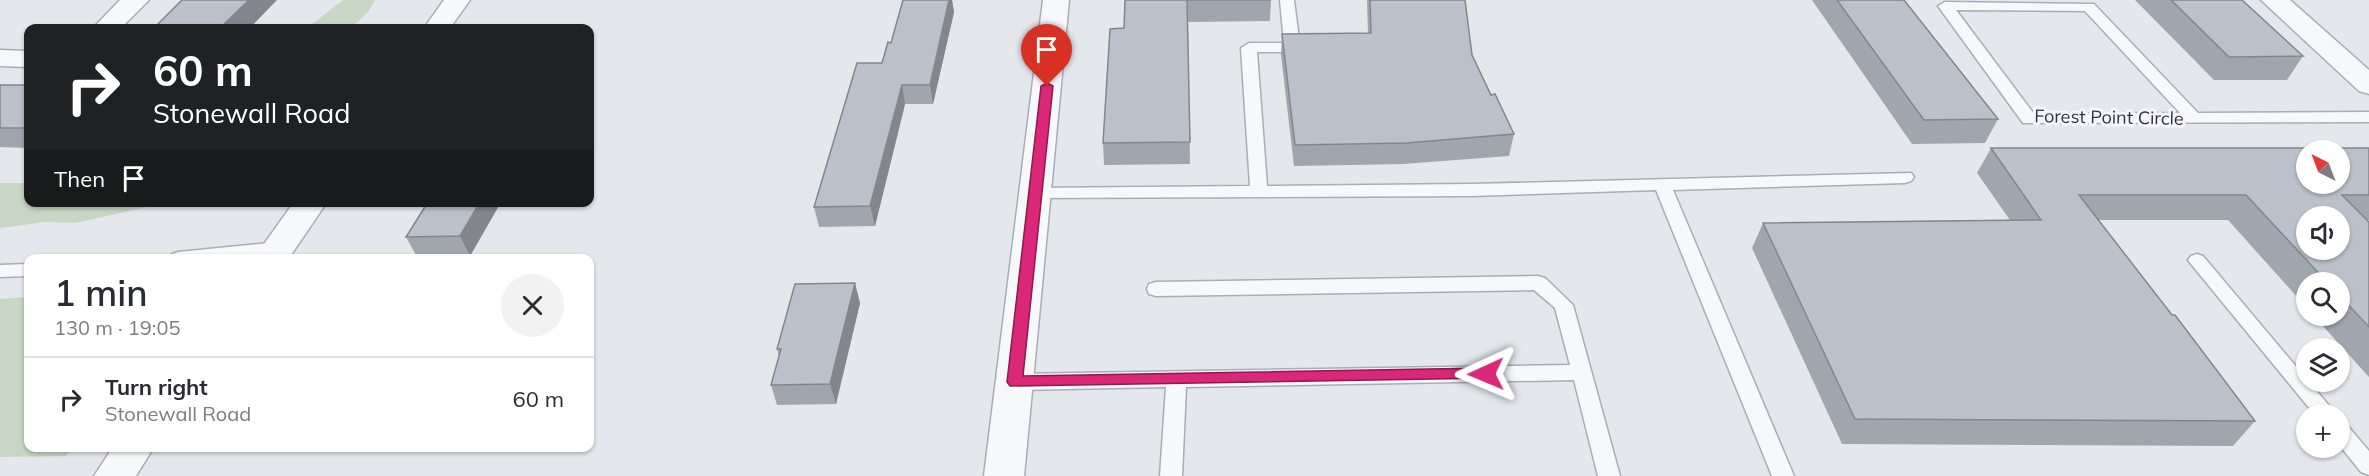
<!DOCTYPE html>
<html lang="en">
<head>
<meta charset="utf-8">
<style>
  body { margin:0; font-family:Mulish,sans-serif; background:#f2f2f3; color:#2b2b33; height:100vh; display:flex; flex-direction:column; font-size:22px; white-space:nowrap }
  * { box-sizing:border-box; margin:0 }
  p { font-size:20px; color:#7c7c81 }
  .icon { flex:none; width:33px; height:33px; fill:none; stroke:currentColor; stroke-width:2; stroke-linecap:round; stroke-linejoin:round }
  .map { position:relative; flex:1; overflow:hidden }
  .drawer { position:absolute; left:24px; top:254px; width:570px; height:198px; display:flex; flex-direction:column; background:#fff; border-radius:12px; box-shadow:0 2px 4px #0004 }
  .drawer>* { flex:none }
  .top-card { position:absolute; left:24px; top:24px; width:570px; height:183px; border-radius:12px; box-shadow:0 2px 4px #0004; background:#202124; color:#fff; overflow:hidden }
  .needle { width:39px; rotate:318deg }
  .fabs { position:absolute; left:2296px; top:140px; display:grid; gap:12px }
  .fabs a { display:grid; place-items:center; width:54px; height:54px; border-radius:50%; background:#fff; box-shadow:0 2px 4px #0004; font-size:30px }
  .pin { position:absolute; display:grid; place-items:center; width:51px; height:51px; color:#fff; margin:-62px -26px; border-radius:50% 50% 50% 0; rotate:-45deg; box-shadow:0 0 6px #0007 }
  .pin .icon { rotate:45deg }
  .me { position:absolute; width:66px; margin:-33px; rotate:269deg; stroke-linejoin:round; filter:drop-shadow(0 0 4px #0008) }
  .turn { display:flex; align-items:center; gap:21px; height:126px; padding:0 30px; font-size:27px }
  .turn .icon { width:78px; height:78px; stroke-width:2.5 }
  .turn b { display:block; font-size:42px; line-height:51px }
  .then { display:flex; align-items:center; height:57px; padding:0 30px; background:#0003; gap:12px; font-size:22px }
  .round { display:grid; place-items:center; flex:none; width:63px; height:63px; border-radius:32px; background:#f2f2f3 }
  .head { display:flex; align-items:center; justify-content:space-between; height:102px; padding:0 30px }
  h1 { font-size:36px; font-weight:600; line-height:45px }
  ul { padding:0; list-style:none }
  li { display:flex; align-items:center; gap:18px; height:84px; padding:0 30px; border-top:2px solid #e1e1e2 }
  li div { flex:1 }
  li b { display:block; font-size:22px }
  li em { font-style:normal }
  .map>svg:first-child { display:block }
  .green { fill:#c8d6c5 }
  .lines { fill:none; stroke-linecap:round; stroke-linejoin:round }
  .service-casing { stroke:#a9adb7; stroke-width:3 }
  .minor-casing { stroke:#a9adb7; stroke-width:3 }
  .tertiary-casing { stroke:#a9adb7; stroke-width:3 }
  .service { fill:#f7f8fa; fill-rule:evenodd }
  .minor { fill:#f7f8fa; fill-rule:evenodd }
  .tertiary { fill:#f7f8fa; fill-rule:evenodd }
  .wall { fill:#a1a5ae }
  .shaded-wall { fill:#83868d }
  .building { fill:#bbc0ca; stroke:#83868d; stroke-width:1.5; fill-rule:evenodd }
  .route { fill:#db2777; stroke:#8e194d; stroke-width:1.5 }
  .labels { text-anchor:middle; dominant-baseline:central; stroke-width:6; stroke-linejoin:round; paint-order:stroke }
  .street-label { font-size:18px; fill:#2b3345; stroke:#f4f6f9 }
</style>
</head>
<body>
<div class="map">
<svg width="2369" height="476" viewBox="0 0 2369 476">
  <rect width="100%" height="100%" fill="#e4e7ec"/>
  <path class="green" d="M343,0H375L368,12L351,28H307Z
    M0,183H28V202L164,203L76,223L45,222L0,228Z
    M28,297V447H73L66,456L0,457V299Z"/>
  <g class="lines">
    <g class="service-casing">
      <path id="service" d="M1280,0H1294L1300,47L1292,52H1257L1267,186L1471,184L1911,173L1914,177L1911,181L1905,183L1673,190L1794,476H1772L1656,190L1471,196L1030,198L1027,194L1030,190L1036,188L1250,186L1241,48L1249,43H1284Z
        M1945,2L2094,4L2198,113L2369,112V122L2023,123L1938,6ZM1956,10L2085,11L2180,113L2034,114Z
        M278,242L284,244L287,248L284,252L241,258H169L172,254L178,252Z
        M2197,254L2203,256L2336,414H2314L2191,264L2188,260L2191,256Z
        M28,264V276L0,277V265Z
        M1538,276L1545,278L1573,305L1620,476H1598L1574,380L1186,387L1182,476H1160L1166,387L1015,390L1008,387L1005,382L1008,377L1015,374L1570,365L1555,308L1534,290L1156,296L1149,294L1147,289L1149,284L1156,282Z
        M2340,423L2347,425L2369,451V475L2361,472L2340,446Z"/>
    </g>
    <g class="minor-casing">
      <path id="minor" d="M120,0H149L121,28H93Z
        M2261,0H2290L2369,70V94L2359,91Z
        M0,50L28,51V67L0,66Z"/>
    </g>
    <g class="tertiary-casing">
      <path id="tertiary" d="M444,0H470L450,28H424Z
        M1043,0H1069L1024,476H984Z
        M294,202H327L289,258H254Z
        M113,447H154L136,476H94Z"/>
    </g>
    <use href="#service" class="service"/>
    <use href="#minor" class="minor"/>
    <use href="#tertiary" class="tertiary"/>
  </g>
  <path class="wall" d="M903,0H952L954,12L933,104H905L875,226L819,227L814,207L891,43Z
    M1125,0H1271L1270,21L1188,22L1190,164L1104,165L1103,143L1124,28Z
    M1367,0H1465L1472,55L1491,95L1514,134L1509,156L1403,164L1294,166L1281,55L1282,34L1368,33Z
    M1812,0H1904L1998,119L1985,143L1912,144Z
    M2135,0H2242L2303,56L2287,80H2214Z
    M0,85H28V148L0,147Z
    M1991,148H2369V220H2367L2369,222V377L2313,315H2340V282H2307V308L2228,220H2098L2255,421L2233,446L1842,444L1752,248L1763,223L2010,220L1977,173Z
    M427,202H501L470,256L417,257L406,237Z
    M860,303L836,404L777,405L771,385L779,356L777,349Z"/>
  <path class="shaded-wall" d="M249,0H277L250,28H220Z
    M949,0H952L954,12L933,104L930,85Z
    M902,85L905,104L875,226L870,206Z
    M480,202H501L470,256L460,236Z
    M855,283L860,303L836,404L830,384Z"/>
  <path class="building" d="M182,0H249L220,28H154Z
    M903,0H949L930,85H902L870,206L814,207L857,63H882L888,42L891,43Z
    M1125,0H1271H1187L1190,142L1103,143L1110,29L1124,28Z
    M1370,0H1465L1472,55L1491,95L1495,94L1514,134L1406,143L1295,145L1282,34L1371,33Z
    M1837,0H1904L1998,119L1924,120Z
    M2171,0H2242L2303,56L2229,57Z
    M0,85H28V128H0Z
    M1991,148H2369V195H2342L2369,222V327L2340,296V282H2327L2246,195H2079L2172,315H2175L2255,421L1855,419L1763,223L2041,220ZM2307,150H2340V183H2307ZM2307,216H2340V249H2307Z
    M428,202H480L460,236L406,237Z
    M855,283L830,384L771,385L781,349H777L795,284Z"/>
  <path class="route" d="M1047,83L1053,86L1023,376L1486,368L1491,370L1494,374L1491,378L1010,386L1007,382L1041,86Z"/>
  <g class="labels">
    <g class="street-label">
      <text transform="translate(2109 117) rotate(1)">Forest Point Circle</text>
    </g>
  </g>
</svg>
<div class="fabs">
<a><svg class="needle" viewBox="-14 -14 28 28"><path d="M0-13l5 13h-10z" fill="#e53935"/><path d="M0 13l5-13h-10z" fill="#7c7c81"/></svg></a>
<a><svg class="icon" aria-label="sound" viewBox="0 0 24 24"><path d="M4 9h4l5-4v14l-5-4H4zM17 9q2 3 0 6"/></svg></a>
<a><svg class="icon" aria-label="search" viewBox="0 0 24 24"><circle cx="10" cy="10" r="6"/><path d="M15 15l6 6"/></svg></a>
<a><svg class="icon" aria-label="layers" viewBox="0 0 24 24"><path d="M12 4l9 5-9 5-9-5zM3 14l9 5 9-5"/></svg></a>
<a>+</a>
</div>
<div class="pin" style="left:1047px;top:86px;background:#d93025"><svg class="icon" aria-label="arrive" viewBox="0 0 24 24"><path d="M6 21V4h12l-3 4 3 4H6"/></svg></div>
<svg class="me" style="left:1486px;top:374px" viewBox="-20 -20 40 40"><path d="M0-17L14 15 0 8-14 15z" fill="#db2777" stroke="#fff" stroke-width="4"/></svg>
<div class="top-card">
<div class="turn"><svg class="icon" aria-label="right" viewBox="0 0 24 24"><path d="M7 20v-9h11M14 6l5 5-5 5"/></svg><div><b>60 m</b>Stonewall Road</div></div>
<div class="then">Then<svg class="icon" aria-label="arrive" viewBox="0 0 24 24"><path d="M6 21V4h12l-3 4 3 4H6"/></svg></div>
</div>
<section class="drawer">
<div class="head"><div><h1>1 min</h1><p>130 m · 19:05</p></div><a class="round"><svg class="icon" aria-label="close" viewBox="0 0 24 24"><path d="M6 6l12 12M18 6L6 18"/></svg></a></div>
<ul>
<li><svg class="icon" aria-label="right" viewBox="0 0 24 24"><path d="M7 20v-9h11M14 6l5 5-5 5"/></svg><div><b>Turn right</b><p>Stonewall Road</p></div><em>60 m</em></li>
</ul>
</section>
</div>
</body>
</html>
